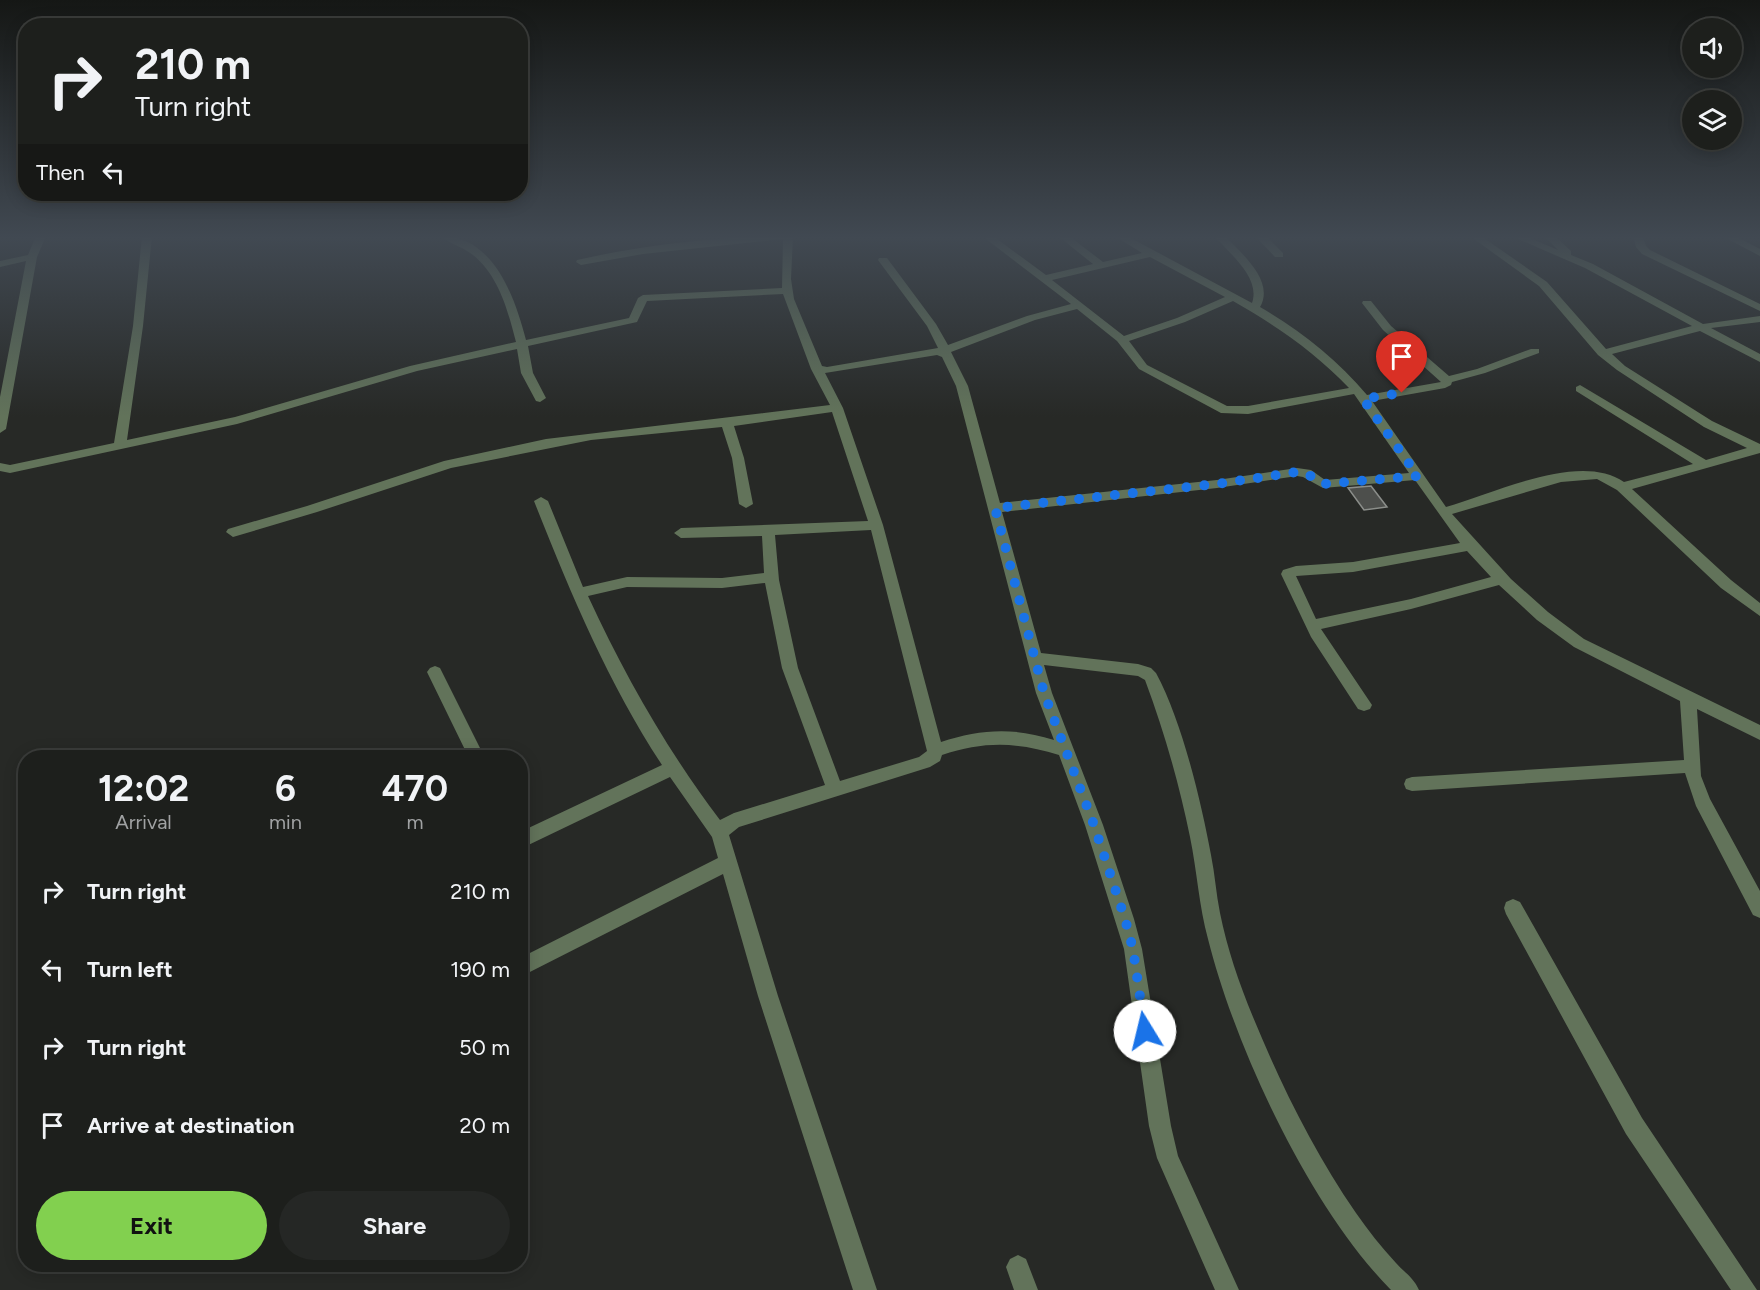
<!DOCTYPE html>
<html lang="en">
<head>
<meta charset="utf-8">
<style>
  body { margin:0; font-family:Figtree,sans-serif; background:#252725; color:#f1f3f6; height:100vh; display:flex; flex-direction:column; font-size:22px; white-space:nowrap }
  * { box-sizing:border-box; margin:0 }
  p { font-size:20px; color:#a0a2a3 }
  .icon { flex:none; width:33px; height:33px; fill:none; stroke:currentColor; stroke-width:2; stroke-linecap:round; stroke-linejoin:round }
  .map { position:relative; flex:1; overflow:hidden }
  .side { position:absolute; left:18px; top:750px; width:510px; height:522px; display:flex; flex-direction:column; background:#1d1f1c; border-radius:24px; box-shadow:0 3px 15px #0003,0 0 0 2px #3b3d3b }
  .side>* { flex:none }
  .guide { position:absolute; left:18px; top:18px; width:510px; height:183px; border-radius:24px; box-shadow:0 3px 15px #0003,0 0 0 2px #3b3d3b; background:#1d1f1c; color:#f1f3f6; overflow:hidden }
  .tools { position:absolute; left:1682px; top:18px; display:grid; gap:12px }
  .tools a { display:grid; place-items:center; width:60px; height:60px; border-radius:50%; background:#1d1f1c; box-shadow:0 3px 15px #0003,0 0 0 2px #3b3d3b; font-size:30px }
  .pin { position:absolute; display:grid; place-items:center; width:51px; height:51px; color:#fff; margin:-62px -26px; border-radius:50% 50% 50% 0; rotate:-45deg; box-shadow:0 0 6px #0007 }
  .pin .icon { rotate:45deg }
  .me { position:absolute; width:66px; margin:-33px; rotate:351deg; stroke-linejoin:round; filter:drop-shadow(0 0 4px #0008) }
  .turn { display:flex; align-items:center; gap:21px; height:126px; padding:0 18px; font-size:27px }
  .turn .icon { width:78px; height:78px; stroke-width:2.5 }
  .turn b { display:block; font-size:42px; line-height:51px }
  .then { display:flex; align-items:center; height:57px; padding:0 18px; background:#0003; gap:12px; font-size:22px }
  .eta { display:flex; justify-content:space-evenly; align-items:center; height:102px; text-align:center }
  .eta b { font-size:36px; font-weight:700; line-height:42px }
  .primary-button { display:flex; gap:12px; margin-top:auto; padding:12px 18px }
  .primary-button a { flex:1; height:69px; border-radius:36px; background:#82d04f; color:#111; font-size:24px; font-weight:700; line-height:69px; text-align:center }
  .primary-button a+a { background:#252725; color:#f1f3f6 }
  ul { padding:0; list-style:none }
  li { display:flex; align-items:center; gap:18px; height:78px; padding:0 18px }
  li div { flex:1 }
  li b { display:block; font-size:22px }
  li em { font-style:normal }
  .map>svg:first-child { display:block }
  .building { fill:#4d4f4c; stroke:#8b8e8a; stroke-width:1.5 }
  .lines { fill:none; stroke-linecap:round; stroke-linejoin:round }
  .street { fill:#62735a; fill-rule:evenodd }
  .route { stroke:#1a73e8; stroke-width:10; stroke-dasharray:0 18 }
</style>
</head>
<body>
<div class="map">
<svg width="1760" height="1290" viewBox="0 0 1760 1290">
  <rect width="100%" height="100%" fill="#272926"/>
  <path class="building" d="M1371,486L1387,507L1364,510L1348,488Z"/>
  <g class="lines">
    <path class="street" d="M36,236H46L37,257L6,429L0,433V397L26,261L0,267V261L28,255Z
      M142,236H152L143,326L127,440L235,417L410,366L516,342C508,311 499,276 473,255C463,247 450,244 441,236C494,236 515,298 526,340L629,318L638,298L643,295L782,288L783,239L643,254L581,265L576,262L577,260C647,244 722,236 793,236L791,279L794,299L822,366L827,367L938,348L927,326L878,260L879,258H887L936,324L948,345L1027,316L1071,304L982,236H993L1046,275L1093,264L1058,236H1069L1103,262L1142,253L1115,236H1127L1252,303C1261,277 1229,254 1215,236H1225C1242,254 1275,281 1260,307C1300,330 1337,359 1367,395L1441,382L1383,330L1362,303L1363,301H1371L1391,326L1449,376L1477,369L1531,349H1539V353L1485,373L1452,382L1451,385L1445,388L1372,401L1446,507C1494,494 1579,451 1624,482L1693,464L1576,391V387L1580,385L1706,460L1747,448L1704,427L1617,370L1598,355L1539,286L1470,236H1481L1547,282L1606,349L1692,326L1585,268L1511,236H1525L1558,250L1544,236H1555L1571,251V255L1593,264L1703,324L1760,316V322L1711,328L1760,354V362L1700,331L1612,354L1625,366L1712,421L1760,444V453L1632,489L1731,580L1760,603V616L1721,588L1617,490L1597,479L1561,482L1452,514L1511,579L1548,612L1584,639L1760,725V740L1697,709L1701,776L1710,799L1760,891V918L1753,915L1696,806L1685,773L1412,791L1406,789L1404,784L1406,779L1412,777L1684,760L1680,701L1574,647L1537,620L1499,585L1411,609L1321,629L1372,705L1370,709L1364,711L1358,709L1311,637L1281,574L1283,570L1296,566L1353,562L1460,543L1415,480L1323,488L1303,477L1297,476L1217,488L1002,512L1041,653L1138,664L1151,668L1156,673C1182,721 1201,801 1211,855C1215,874 1216,894 1220,913C1227,948 1239,983 1253,1017C1281,1085 1314,1152 1356,1213C1368,1230 1381,1247 1396,1263C1404,1272 1414,1278 1419,1290H1391C1310,1208 1236,1050 1208,939C1199,906 1197,871 1190,837C1179,783 1164,731 1145,680L1138,676L1044,665L1052,693L1103,825L1134,919L1142,949L1171,1126L1178,1156L1239,1290H1215L1157,1158L1149,1126L1124,949L1085,825L1059,755C1018,742 984,741 942,755L940,761L930,767L739,827L729,835L778,996L877,1290H853L758,996L723,874L520,977V958L718,858L712,837L670,777L520,849V832L662,765C608,683 570,592 534,501L541,497L548,501L583,587L627,577L722,578L764,573L762,536L681,538L674,533L681,528L868,521L832,412L734,426L744,458L753,504L746,508L739,504L732,458L722,427L591,440L451,468L317,512L233,537L226,532L228,529L307,506L444,461L546,439L830,405L811,369L783,294L647,301L637,322L528,346L533,373L546,398L540,402L536,401L521,373L517,349L417,371L237,424L10,473L0,471V463L10,465L114,443L133,326ZM1150,257L1225,297L1177,318L1124,336L1052,280ZM1233,301C1275,325 1315,352 1349,388L1248,406H1227L1147,365L1129,341L1185,322ZM1077,309L1117,341L1139,369L1221,413L1248,414L1354,394L1409,473L1325,480L1311,470L1297,468L1217,480L1000,503L968,386L951,352L1035,320ZM937,355L942,357L956,386L1036,693L1054,740C1014,727 980,729 941,742L883,525L843,408L825,373ZM871,530L927,751L919,757L840,781L798,668L779,580L775,535ZM1467,551L1491,577L1411,599L1316,619L1296,576L1353,572ZM765,583L782,668L825,785L734,813L720,820C667,750 625,676 588,596L627,587L722,588Z
      M1255,236H1266L1283,253V257H1275Z
      M1633,236H1643L1646,246L1650,250L1760,304V311L1642,254L1636,247Z
      M1722,236H1735L1760,249V256Z
      M435,666L440,668L485,758H469L427,672L430,668Z
      M1513,899L1520,902L1642,1118L1757,1290H1731L1626,1134L1506,914L1504,908L1506,902Z
      M1018,1255L1026,1259L1038,1290H1014L1006,1267L1010,1259Z"/>
  </g>
  <linearGradient id="sky" x2="0" y2="1"><stop stop-color="#151715"/><stop offset="0.57" stop-color="#414952"/><stop offset="1" stop-color="#414952" stop-opacity="0"/></linearGradient>
  <rect width="1760" height="417" fill="url(#sky)"/>
  <g class="lines">
    <path class="route" d="M1145,1031L1133,949L1125,919L1094,825L1044,693L995,508L1217,484L1297,472L1306,473L1323,484L1418,476L1363,399L1402,393"/>
  </g>
</svg>
<div class="tools">
<a><svg class="icon" aria-label="sound" viewBox="0 0 24 24"><path d="M4 9h4l5-4v14l-5-4H4zM17 9q2 3 0 6"/></svg></a>
<a><svg class="icon" aria-label="layers" viewBox="0 0 24 24"><path d="M12 4l9 5-9 5-9-5zM3 14l9 5 9-5"/></svg></a>
</div>
<div class="pin" style="left:1402px;top:393px;background:#d93025"><svg class="icon" aria-label="arrive" viewBox="0 0 24 24"><path d="M6 21V4h12l-3 4 3 4H6"/></svg></div>
<svg class="me" style="left:1145px;top:1031px" viewBox="-20 -20 40 40"><circle r="19" fill="#fff"/><path d="M0-13L10 11 0 6-10 11z" fill="#1a73e8"/></svg>
<div class="guide">
<div class="turn"><svg class="icon" aria-label="right" viewBox="0 0 24 24"><path d="M7 20v-9h11M14 6l5 5-5 5"/></svg><div><b>210 m</b>Turn right</div></div>
<div class="then">Then<svg class="icon" aria-label="left" viewBox="0 0 24 24"><path d="M17 20v-9H6M10 6l-5 5 5 5"/></svg></div>
</div>
<section class="side">
<div class="eta">
<div><b>12:02</b><p>Arrival</p></div>
<div><b>6</b><p>min</p></div>
<div><b>470</b><p>m</p></div>
</div>
<ul>
<li><svg class="icon" aria-label="right" viewBox="0 0 24 24"><path d="M7 20v-9h11M14 6l5 5-5 5"/></svg><div><b>Turn right</b></div><em>210 m</em></li>
<li><svg class="icon" aria-label="left" viewBox="0 0 24 24"><path d="M17 20v-9H6M10 6l-5 5 5 5"/></svg><div><b>Turn left</b></div><em>190 m</em></li>
<li><svg class="icon" aria-label="right" viewBox="0 0 24 24"><path d="M7 20v-9h11M14 6l5 5-5 5"/></svg><div><b>Turn right</b></div><em>50 m</em></li>
<li><svg class="icon" aria-label="arrive" viewBox="0 0 24 24"><path d="M6 21V4h12l-3 4 3 4H6"/></svg><div><b>Arrive at destination</b></div><em>20 m</em></li>
</ul>
<div class="primary-button"><a>Exit</a><a>Share</a></div>
</section>
</div>
</body>
</html>
